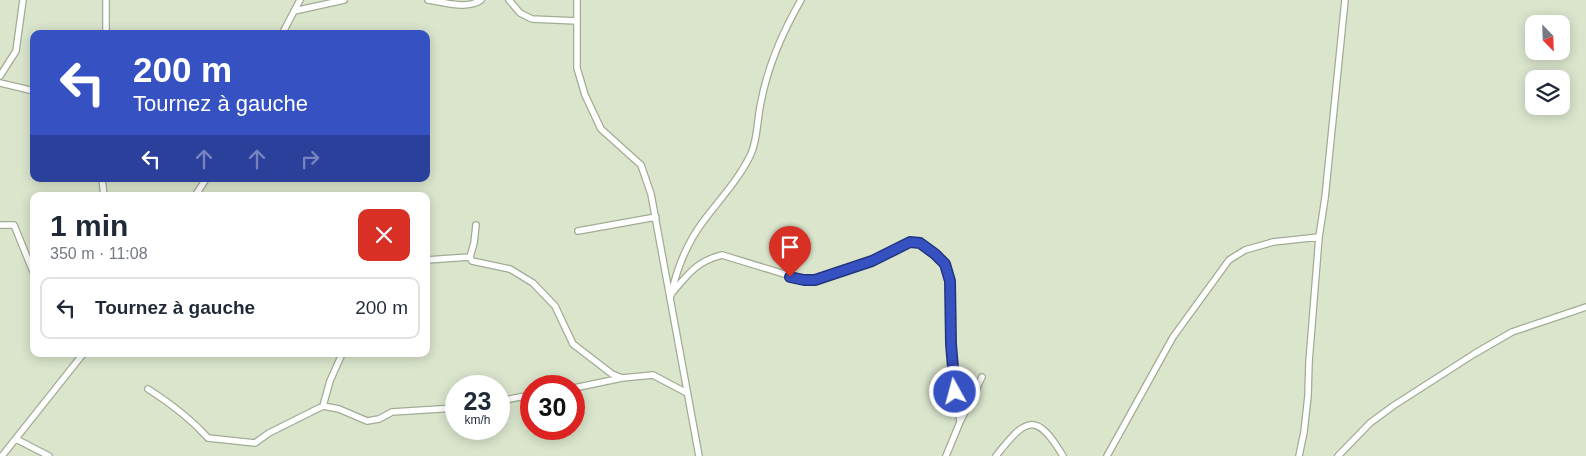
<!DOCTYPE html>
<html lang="fr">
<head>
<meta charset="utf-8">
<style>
  body { margin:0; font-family:Arial,sans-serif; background:#f6f6f7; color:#1f2937; height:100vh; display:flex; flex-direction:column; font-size:19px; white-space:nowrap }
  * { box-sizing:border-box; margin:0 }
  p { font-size:16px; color:#747a83 }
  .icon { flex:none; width:28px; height:28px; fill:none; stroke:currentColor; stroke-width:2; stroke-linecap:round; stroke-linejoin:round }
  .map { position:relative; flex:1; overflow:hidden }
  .panel { position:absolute; left:30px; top:192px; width:400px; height:165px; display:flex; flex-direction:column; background:#fff; border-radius:10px; box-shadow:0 2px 12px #0003 }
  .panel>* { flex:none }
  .top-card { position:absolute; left:30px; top:30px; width:400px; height:152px; border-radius:10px; box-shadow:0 2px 12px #0003; background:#3651c2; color:#fff; overflow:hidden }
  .needle { width:32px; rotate:157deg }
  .fabs { position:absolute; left:1525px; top:15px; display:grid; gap:10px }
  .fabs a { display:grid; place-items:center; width:45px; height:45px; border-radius:10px; background:#fff; box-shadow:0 2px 12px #0003; font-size:25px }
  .speed { position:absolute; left:445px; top:375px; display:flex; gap:10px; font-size:25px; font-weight:700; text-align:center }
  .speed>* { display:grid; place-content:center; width:65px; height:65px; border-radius:50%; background:#fff; box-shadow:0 2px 12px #0003; line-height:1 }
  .speed small { font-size:12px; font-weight:400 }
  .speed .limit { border:8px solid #d22; background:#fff; color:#111 }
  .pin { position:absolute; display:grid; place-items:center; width:42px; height:42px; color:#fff; margin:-51px -21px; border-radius:50% 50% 50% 0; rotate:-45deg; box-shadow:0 0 5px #0007 }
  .pin .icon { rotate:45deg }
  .me { position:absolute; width:55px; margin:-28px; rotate:353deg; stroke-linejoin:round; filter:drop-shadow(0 0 4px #0008) }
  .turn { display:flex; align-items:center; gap:18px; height:105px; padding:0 20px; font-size:22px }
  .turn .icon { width:65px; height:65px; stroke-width:2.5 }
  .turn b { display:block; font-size:35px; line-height:42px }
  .lanes { display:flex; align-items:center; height:48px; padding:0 20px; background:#0003; justify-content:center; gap:25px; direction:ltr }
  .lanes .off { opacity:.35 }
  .round { display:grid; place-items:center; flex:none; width:52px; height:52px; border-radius:10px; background:#f6f6f7 }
  .headline { display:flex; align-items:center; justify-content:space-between; height:85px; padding:0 20px }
  h1 { font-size:30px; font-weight:800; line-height:38px }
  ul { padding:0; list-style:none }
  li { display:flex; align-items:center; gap:15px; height:62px; margin:0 10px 8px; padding:0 10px; border:2px solid #e0e1e3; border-radius:10px }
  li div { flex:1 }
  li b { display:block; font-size:19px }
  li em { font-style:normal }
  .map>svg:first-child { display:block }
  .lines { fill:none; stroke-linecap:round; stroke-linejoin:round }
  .minor-casing { stroke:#a1ac94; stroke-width:8 }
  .minor { stroke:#fff; stroke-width:5.5 }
  .route-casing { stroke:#23357e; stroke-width:12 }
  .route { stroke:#3651c2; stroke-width:9 }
</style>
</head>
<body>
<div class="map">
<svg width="1586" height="456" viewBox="0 0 1586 456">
  <rect width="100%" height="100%" fill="#dae5cc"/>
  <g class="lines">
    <g class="minor-casing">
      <path id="minor" d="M106,0V34
        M428,0C444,2 467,10 481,0
        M509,0L520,13L532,19L577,21
        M577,0V68L585,95L601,129L641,165L651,194L699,456
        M294,11L344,0
        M282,34L300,0
        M0,76L16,51L23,0
        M0,83L34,91
        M102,179L104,196
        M195,196L206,179
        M0,225H14L34,274
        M476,225L474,243L470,257L472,261L510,269L533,283L555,306L573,344L612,374L622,378L653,375L687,393
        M578,231L656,217
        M426,260L470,257
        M672,291C678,265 688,241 705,219C721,198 739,179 751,154C758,138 757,119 761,102C768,65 782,33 801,0
        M670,298L672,293C688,274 697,261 722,255L804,280H815L872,261L910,242L920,243L935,254L945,264L950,281L951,358L960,422
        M574,388L622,378
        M148,389C170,403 191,419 208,438L255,443L269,433L323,406L330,381L342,354
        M499,401L531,395
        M323,406L339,409L367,421L379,419L392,412L456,408
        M16,439L49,456
        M2,456L83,354
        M946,456L960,422L982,377
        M996,456C1025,419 1036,410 1063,456
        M1107,456L1173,337L1229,260L1245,250L1273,242L1319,237
        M1299,456L1304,432L1308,396L1309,362L1319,237L1325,198L1345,0
        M1338,456L1370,423L1393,406L1474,354L1512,332L1586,307"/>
    </g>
    <use href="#minor" class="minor"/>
  </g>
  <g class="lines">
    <g class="route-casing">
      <path id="route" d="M790,277L804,280H815L872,261L910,242L920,243L935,254L945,264L950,281L951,344L955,392"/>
    </g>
    <use href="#route" class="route"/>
  </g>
</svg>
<div class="fabs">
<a><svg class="needle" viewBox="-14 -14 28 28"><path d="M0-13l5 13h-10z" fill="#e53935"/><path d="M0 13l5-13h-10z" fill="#747a83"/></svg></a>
<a><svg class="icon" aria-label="layers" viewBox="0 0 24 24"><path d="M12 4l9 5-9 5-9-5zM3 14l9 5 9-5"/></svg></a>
</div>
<div class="speed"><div>23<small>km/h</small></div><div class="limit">30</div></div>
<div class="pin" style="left:790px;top:277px;background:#d93025"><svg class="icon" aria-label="arrive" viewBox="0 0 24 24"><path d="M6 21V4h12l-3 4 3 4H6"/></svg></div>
<svg class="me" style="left:955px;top:392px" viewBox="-20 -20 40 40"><circle r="17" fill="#3651c2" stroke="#fff" stroke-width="3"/><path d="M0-11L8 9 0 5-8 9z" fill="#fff"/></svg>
<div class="top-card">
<div class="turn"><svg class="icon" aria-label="left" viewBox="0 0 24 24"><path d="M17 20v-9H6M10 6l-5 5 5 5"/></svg><div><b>200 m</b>Tournez à gauche</div></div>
<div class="lanes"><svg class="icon" aria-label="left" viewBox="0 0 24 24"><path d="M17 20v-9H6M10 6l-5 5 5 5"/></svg><svg class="icon off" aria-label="ahead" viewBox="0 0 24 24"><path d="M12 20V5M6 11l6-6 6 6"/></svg><svg class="icon off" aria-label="ahead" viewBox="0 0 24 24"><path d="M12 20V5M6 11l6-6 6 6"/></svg><svg class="icon off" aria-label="right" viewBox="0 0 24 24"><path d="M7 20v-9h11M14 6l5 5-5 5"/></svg></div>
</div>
<section class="panel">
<div class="headline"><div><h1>1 min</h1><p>350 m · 11:08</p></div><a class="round" style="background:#d93025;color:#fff"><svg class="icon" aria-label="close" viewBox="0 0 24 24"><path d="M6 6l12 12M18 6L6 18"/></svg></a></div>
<ul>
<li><svg class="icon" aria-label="left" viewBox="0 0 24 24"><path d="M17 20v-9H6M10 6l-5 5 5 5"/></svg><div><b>Tournez à gauche</b></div><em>200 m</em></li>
</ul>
</section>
</div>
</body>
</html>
